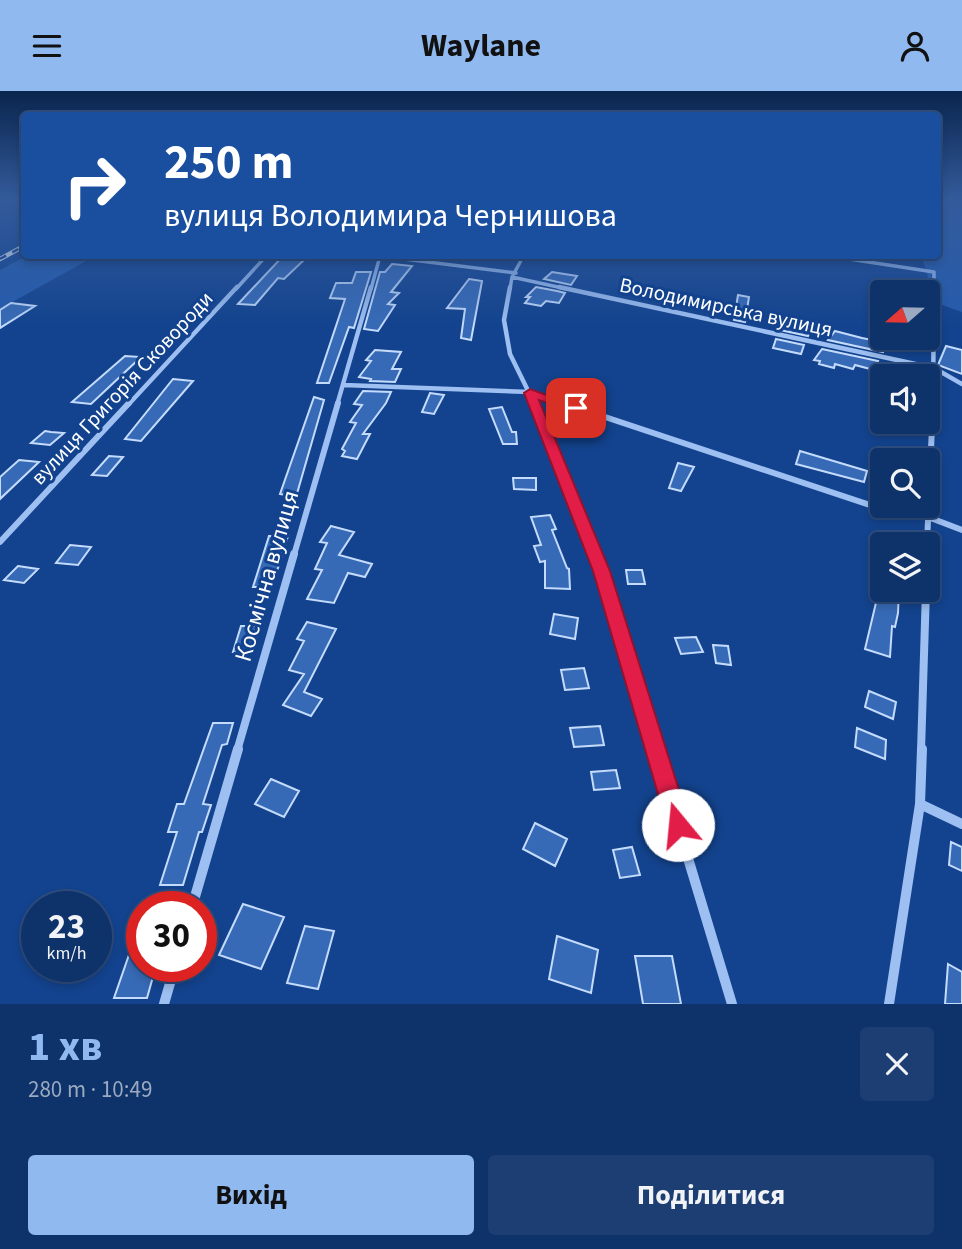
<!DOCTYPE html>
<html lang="uk">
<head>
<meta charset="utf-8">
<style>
  body { margin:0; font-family:"Source Sans 3",sans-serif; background:#1c3e72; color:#f1f3f6; height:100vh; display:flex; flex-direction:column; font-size:26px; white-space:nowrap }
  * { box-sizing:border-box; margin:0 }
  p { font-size:23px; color:#9baac1 }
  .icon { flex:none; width:38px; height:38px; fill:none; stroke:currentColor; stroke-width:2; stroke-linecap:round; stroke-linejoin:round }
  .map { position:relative; height:913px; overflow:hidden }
  .drawer { display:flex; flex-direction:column; background:#0e326a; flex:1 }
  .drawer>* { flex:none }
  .banner { position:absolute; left:21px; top:21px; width:920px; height:147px; border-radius:7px; box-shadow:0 4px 10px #0003,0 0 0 2px #2e4d7e; background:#1a4fa0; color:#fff; overflow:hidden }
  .needle { width:46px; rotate:250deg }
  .fabs { position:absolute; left:870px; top:189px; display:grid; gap:14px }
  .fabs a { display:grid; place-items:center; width:70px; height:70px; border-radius:7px; background:#0e326a; box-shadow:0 4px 10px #0003,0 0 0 2px #2e4d7e; font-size:35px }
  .speed { position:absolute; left:21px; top:800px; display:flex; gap:14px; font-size:35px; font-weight:700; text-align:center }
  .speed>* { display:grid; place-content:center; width:91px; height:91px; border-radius:50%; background:#0e326a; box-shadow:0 4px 10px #0003,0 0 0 2px #2e4d7e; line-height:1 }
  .speed small { font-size:18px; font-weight:400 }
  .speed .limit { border:10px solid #d22; background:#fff; color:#111 }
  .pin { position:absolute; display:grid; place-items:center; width:60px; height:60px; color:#fff; margin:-30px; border-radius:14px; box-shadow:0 4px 10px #0006 }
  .me { position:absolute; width:77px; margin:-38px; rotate:343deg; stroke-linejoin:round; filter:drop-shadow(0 0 5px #0008) }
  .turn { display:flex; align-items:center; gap:24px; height:147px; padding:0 28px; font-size:32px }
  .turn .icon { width:91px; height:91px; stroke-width:2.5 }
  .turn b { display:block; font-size:49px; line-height:60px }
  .round { display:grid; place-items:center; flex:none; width:74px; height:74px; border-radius:7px; background:#1c3e72 }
  .headline { display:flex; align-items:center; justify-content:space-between; height:119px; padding:0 28px }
  h1 { font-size:42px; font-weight:700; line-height:52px; color:#90b9f0 }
  .action { display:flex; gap:14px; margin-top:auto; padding:14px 28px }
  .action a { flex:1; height:80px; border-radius:7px; background:#90b9f0; color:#111; font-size:28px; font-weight:700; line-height:80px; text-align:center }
  .action a+a { background:#1c3e72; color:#f1f3f6 }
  header { display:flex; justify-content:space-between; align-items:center; height:91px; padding:0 28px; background:#90b9f0; color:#111; font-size:32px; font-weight:700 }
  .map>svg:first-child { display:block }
  .green { fill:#255cae }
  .building { fill:#376ab6; stroke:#c4dbfc; stroke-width:2 }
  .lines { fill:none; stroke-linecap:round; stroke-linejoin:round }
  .minor-far4 { stroke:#9dbff1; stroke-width:3.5 }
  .minor-far3 { stroke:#9dbff1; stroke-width:4.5 }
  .minor-far2 { stroke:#9dbff1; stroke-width:6 }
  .minor-far1 { stroke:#9dbff1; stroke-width:8 }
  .minor { stroke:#9dbff1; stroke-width:10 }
  .rail-casing { stroke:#fff; stroke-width:4.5 }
  .rail { stroke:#13438e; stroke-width:2.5; stroke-dasharray:7; stroke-linecap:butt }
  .route { fill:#e11d48; stroke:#92132f; stroke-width:2 }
  .labels { text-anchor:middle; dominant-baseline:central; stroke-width:6; stroke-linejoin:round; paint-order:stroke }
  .far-street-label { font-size:21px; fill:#fff; stroke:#13438e }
  .street-label { font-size:24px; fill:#fff; stroke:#13438e }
</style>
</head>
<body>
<header><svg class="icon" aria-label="menu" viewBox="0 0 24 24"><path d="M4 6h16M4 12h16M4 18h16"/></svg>Waylane<svg class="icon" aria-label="person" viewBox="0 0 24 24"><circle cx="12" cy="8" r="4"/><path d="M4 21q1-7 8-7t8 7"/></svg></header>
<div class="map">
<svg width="962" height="913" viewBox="0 0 962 913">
  <rect width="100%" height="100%" fill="#13438e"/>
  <path class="green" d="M938,108H962V221L931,210L927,181L921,165L938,164Z
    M28,164H95V165L0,218V179Z"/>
  <path class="building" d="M283,165L306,167L284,188L278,187L255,214L238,213Z
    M392,173L412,175L391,201L399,202L388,213L395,214L378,240L364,238L380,181H385Z
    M356,181H371L354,237L349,236L329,292H317L345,208L330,207L336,192H352Z
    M552,181L577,185L571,194L544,188Z
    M469,188L482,190L471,249L461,247L465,218L447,217Z
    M536,196L557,200L565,202L559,212L546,210L541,215L525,212L530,206H526Z
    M738,204L749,206L745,231L734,229Z
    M11,212L35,215L0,237V219Z
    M783,230L800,233L812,235L808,245L780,239Z
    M835,240L862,247L887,252L883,261L828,249Z
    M776,248L804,254L801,263L773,257Z
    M946,255L962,259V283L938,274Z
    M822,258L878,270L874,279L855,274L853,278L835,273L834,277L819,273L820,270L814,269Z
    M375,259L401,261L392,278H401L395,291L370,290L371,288L359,286L371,270L366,269Z
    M125,265L141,266L91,313L72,311Z
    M173,288L193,290L141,350L125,348Z
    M363,300L391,301L386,312L363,343H370L357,368L342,365L345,360L342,358L356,332L350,331L362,314L354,313Z
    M430,302L444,304L434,323L422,321Z
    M314,306L324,309L296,406L280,403Z
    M502,316L512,341H516L517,353H503L489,318Z
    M45,340L51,341L64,342L50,354L31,352Z
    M800,360L867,380L864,391L796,373Z
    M109,365L123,366L107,385L92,384Z
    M19,369L39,371L0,408V386Z
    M678,372L694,376L681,400L669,397Z
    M513,387H536V399L514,398Z
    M550,424L556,438L552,439L567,477L569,478L570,498L545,497V470L540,471L534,455L541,454L531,426Z
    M331,435L354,441L339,464L372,473L365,486L348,482L334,512L307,508L322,479L315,478L327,452L320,451Z
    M269,445H288L272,496H253Z
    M70,454L91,456L78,474L56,472Z
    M18,475L38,478L24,492L4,489Z
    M626,479H642L645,493H628Z
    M879,499H899L898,522L895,536L892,535L890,566L865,558Z
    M554,523L578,527L575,548L550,543Z
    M307,531L336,538L304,601L322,608L311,625L283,614L304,583L289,579L304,550L297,548Z
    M241,535H260L252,560L233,561Z
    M696,546L703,561L681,563L675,547Z
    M713,554L728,555L731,574L716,572Z
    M584,577L589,597L565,599L561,579Z
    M869,600L896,611L893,628L865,616Z
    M213,632H233L227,653L222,654L203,713L211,714L202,741H199L183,794H160L177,741H168L177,713H184Z
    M600,635L604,654L574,656L570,637Z
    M857,637L886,649L885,668L855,656Z
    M616,679L620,697L594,699L591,681Z
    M271,688L299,700L284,726L255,713Z
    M535,732L567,748L555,775L523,758Z
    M951,751L962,756V780L949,774Z
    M632,756L640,784L620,787L613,759Z
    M243,813L284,826L261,878L219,864Z
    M139,835H142V875H156L147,907H114Z
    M305,835L334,840L318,898L287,892Z
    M557,845L598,859L591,902L549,888Z
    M635,865H672L681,913H643Z
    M948,873L962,881V913H945Z"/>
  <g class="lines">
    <path class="minor-far4" d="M372,164L516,182
      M823,164L934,181V198
      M512,186L567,198
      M236,198L267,164
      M371,198L380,165
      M510,198L512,186L524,164"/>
    <path class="minor-far3" d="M510,196L504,229L510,263L535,314
      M559,196L934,277L962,293
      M344,294L530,301L568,314
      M128,314L237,196
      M337,314L371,196
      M933,314L934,196"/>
    <path class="minor-far2" d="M534,312L595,464
      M563,312L894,422L928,426L962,439
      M0,451L129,312
      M927,453L933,312
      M294,464L338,312"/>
    <path class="minor-far1" d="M594,463L655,660
      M237,660L294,463
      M921,660L926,499"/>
    <path class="minor" d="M655,658L732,913
      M920,713L962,733
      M192,816L238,658
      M164,913L175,875
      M889,913L920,713L922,658"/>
    <g class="rail-casing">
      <path id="rail" d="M0,168L24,155"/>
    </g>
    <use href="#rail" class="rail"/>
  </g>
  <linearGradient id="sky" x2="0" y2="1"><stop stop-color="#0a254e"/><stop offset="0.46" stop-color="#335b9b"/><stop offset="1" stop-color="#335b9b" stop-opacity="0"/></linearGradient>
  <rect width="962" height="236" fill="url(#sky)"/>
  <path class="route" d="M530,298L582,317L576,321L539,309L610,480L690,734L686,743L678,746L670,743L667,734L593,480L524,302Z"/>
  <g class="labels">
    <g class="far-street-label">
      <text transform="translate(726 216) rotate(12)">Володимирська вулиця</text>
      <text transform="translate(122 297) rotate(-47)">вулиця Григорія Сковороди</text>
    </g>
    <g class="street-label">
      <text transform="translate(267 485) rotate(-74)">Космічна вулиця</text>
    </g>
  </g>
</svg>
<div class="fabs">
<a><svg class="needle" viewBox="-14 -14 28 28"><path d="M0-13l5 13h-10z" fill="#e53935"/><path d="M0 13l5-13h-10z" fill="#9baac1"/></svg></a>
<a><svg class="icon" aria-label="sound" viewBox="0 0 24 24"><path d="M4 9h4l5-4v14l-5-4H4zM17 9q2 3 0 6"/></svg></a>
<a><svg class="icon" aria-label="search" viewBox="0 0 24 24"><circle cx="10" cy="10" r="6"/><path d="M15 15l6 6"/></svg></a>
<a><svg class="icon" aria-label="layers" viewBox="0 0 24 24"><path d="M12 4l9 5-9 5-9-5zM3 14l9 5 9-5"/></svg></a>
</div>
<div class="speed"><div>23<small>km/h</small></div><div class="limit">30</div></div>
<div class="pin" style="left:576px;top:317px;background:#d93025"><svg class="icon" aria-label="arrive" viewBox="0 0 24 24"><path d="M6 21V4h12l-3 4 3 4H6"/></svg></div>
<svg class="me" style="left:678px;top:734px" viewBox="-20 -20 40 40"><circle r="19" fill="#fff"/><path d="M0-13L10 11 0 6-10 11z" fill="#e11d48"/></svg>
<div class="banner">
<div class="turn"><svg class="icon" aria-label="right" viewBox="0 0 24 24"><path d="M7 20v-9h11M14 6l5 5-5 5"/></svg><div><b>250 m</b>вулиця Володимира Чернишова</div></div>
</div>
</div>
<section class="drawer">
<div class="headline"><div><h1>1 хв</h1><p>280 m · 10:49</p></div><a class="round"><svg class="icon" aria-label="close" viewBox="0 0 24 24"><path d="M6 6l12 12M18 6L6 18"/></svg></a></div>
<div class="action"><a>Вихід</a><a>Поділитися</a></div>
</section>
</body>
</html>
